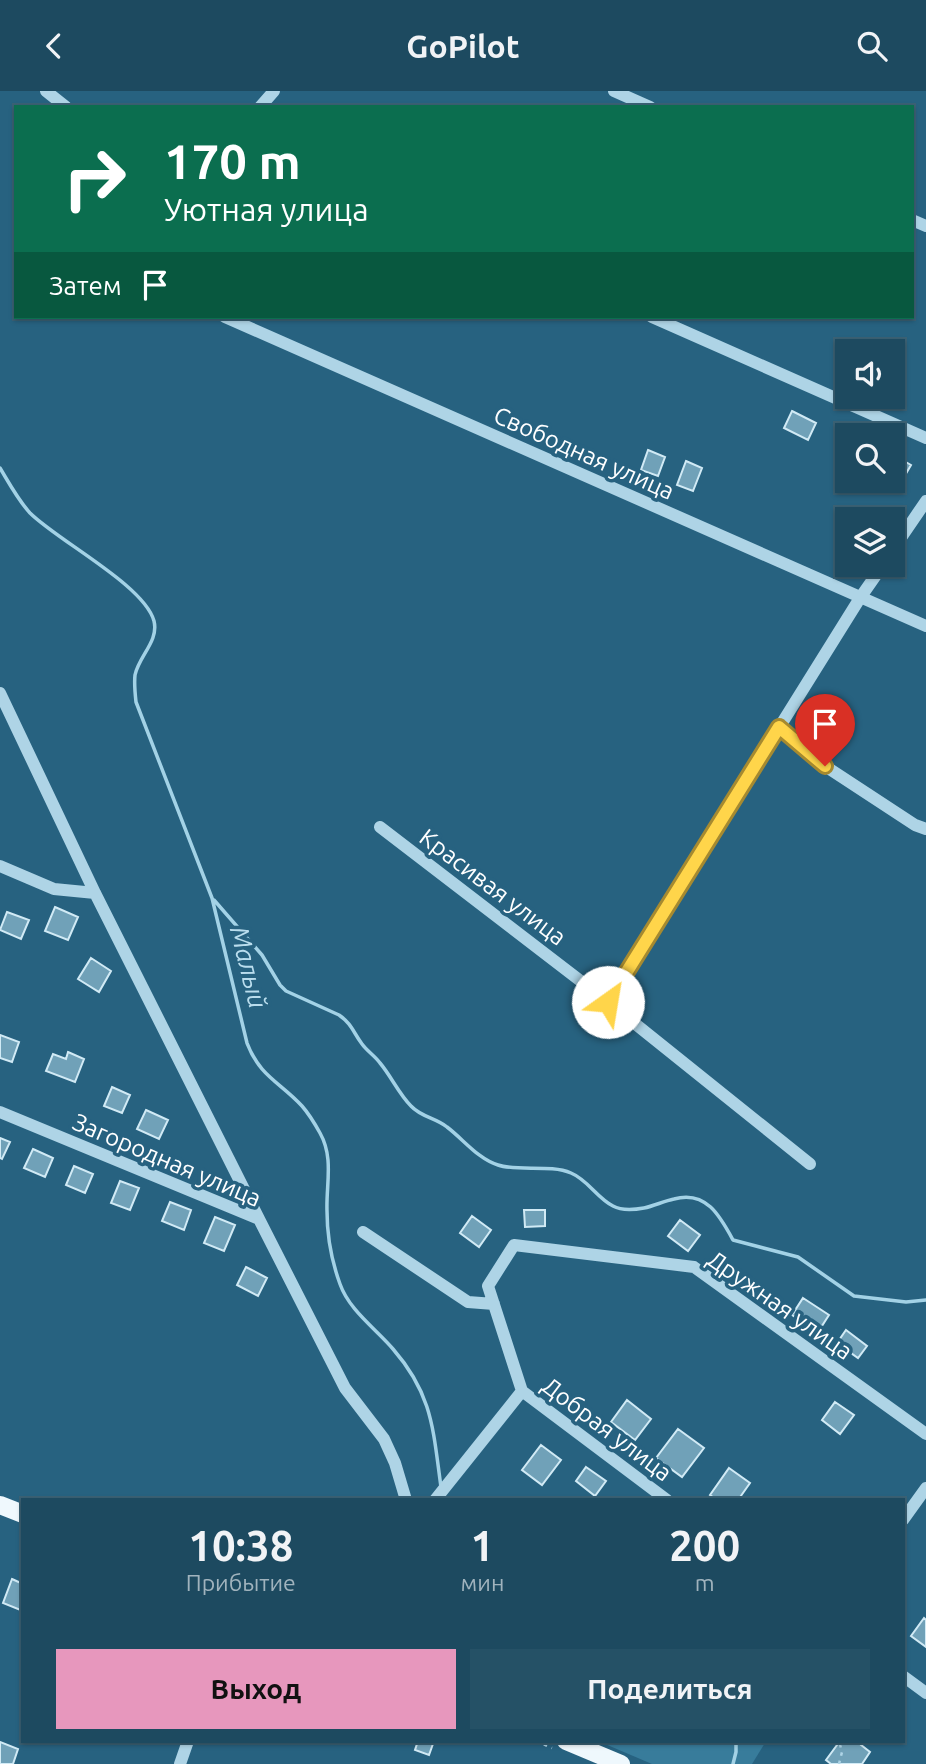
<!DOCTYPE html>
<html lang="ru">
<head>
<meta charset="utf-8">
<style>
  body { margin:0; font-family:Ubuntu,sans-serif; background:#255166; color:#f1f3f6; height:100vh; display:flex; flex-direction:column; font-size:26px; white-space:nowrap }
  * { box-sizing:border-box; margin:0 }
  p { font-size:23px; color:#a0b3bd }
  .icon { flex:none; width:38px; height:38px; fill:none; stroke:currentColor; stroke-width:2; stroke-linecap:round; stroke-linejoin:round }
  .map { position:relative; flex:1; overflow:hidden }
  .details { position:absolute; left:21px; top:1407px; width:884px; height:245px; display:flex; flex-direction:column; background:#1d4a60; border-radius:0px; box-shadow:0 2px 5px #0004,0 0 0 2px #3b6275 }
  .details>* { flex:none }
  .hud { position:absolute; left:14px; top:14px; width:900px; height:214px; border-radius:0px; box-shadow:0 2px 5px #0004,0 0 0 2px #3b6275; background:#0b6e4f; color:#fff; overflow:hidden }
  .tools { position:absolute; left:835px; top:248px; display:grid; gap:14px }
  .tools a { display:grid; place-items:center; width:70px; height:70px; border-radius:0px; background:#1d4a60; box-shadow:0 2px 5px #0004,0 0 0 2px #3b6275; font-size:35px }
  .pin { position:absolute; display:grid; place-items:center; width:60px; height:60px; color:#fff; margin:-72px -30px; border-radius:50% 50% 50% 0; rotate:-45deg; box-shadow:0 0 7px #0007 }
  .pin .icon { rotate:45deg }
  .me { position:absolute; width:77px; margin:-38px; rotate:32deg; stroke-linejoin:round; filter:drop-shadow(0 0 5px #0008) }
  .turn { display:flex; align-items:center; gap:24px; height:147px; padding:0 35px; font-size:32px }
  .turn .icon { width:91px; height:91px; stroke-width:2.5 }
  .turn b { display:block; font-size:49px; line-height:60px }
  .then { display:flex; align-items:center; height:66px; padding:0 35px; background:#0003; gap:14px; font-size:26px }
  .eta { display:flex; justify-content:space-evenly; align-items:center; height:119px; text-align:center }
  .eta b { font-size:42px; font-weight:700; line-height:49px }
  .cta { display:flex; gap:14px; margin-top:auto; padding:14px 35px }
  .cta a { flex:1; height:80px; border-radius:0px; background:#e797bd; color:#111; font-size:28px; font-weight:700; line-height:80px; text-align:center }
  .cta a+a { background:#255166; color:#f1f3f6 }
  header { display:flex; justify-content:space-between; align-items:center; height:91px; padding:0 35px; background:#1d4a60; font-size:32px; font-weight:700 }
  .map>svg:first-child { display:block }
  .green { fill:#387c9b }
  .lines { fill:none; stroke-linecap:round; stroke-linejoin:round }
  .stream { stroke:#a3d2e6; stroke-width:3.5 }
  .building { fill:#70a1b8; stroke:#d1eaf5; stroke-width:2 }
  .path { stroke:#aed4e6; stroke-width:2.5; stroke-dasharray:3.5 5; stroke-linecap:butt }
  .minor { stroke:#aed4e6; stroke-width:12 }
  .major { stroke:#eff8fd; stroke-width:18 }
  .route-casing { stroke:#a68a30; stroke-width:18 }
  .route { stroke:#ffd54a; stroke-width:12 }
  .labels { text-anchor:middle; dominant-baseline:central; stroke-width:7; stroke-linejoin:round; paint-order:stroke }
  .street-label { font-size:24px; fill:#fff; stroke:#276280 }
  .water-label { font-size:26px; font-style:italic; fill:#badded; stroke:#276280 }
</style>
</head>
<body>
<header><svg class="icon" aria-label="back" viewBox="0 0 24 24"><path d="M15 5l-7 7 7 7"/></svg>GoPilot<svg class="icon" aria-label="search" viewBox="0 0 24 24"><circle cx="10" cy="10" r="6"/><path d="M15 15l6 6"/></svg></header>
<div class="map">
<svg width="926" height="1673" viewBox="0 0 926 1673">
  <rect width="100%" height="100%" fill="#276280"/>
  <path class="green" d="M598,1650H763L765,1652L752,1673H652Z"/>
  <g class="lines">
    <path class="stream" d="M0,377C9,392 18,409 30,422C58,450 144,494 154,530C159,550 139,565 135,584C134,593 135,602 136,611L212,807L247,952C260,986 280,991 302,1015C309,1023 315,1033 320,1042C334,1067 326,1093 327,1120C327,1143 332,1171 340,1193C349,1219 376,1238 393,1258C433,1304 433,1339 441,1396
      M214,809L262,864L280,894L286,900L339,924C352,933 353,941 362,953C367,960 375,965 380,972C391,985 399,1003 411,1015C421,1026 436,1027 447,1036C463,1048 478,1068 498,1074C518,1081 550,1073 571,1082C588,1089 597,1107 613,1115C622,1120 633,1119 644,1117C654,1115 664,1110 674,1108C706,1099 720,1125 733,1149L798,1166L854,1205L906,1211L926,1209
      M733,1673L736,1661V1650"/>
  </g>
  <path class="building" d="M792,320L816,332L808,349L784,337Z
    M648,359L665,366L658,385L641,379Z
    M892,363L911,374L900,393L892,389Z
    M686,370L702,377L693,400L677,394Z
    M55,816L78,826L68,849L45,840Z
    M7,821L29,829L21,848L0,839Z
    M91,867L111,880L99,901L78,888Z
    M0,944L19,951L12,971L0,967Z
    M68,961L84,968L75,991L46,980L53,963L66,968Z
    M112,996L130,1004L122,1022L104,1015Z
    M146,1019L168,1029L159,1048L137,1038Z
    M0,1047L10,1051L2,1068L0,1067Z
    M33,1058L53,1067L45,1086L24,1077Z
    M74,1075L93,1083L85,1102L66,1094Z
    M120,1090L139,1097L130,1119L111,1112Z
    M170,1111L191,1119L184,1139L162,1130Z
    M524,1119H545V1135L525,1136Z
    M472,1125L491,1139L479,1156L460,1142Z
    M215,1126L235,1134L224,1160L204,1152Z
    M680,1129L700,1144L688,1160L668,1145Z
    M246,1176L267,1187L258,1205L237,1194Z
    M803,1207L829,1224L818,1241L792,1224Z
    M846,1239L867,1255L858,1267L837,1252Z
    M627,1309L651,1328L635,1349L611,1331Z
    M835,1311L854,1324L840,1343L822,1329Z
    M678,1338L704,1357L682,1386L656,1367Z
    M541,1354L561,1369L542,1394L522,1379Z
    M586,1376L606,1390L595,1405L576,1390Z
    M729,1377L750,1392L738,1409H717L710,1404Z
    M12,1488L23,1493V1520L3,1512Z
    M924,1527L926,1529V1556L911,1545Z
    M418,1650H434L429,1664L415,1659Z
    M840,1650H856L870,1661L862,1673H831L826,1669Z
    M0,1651L18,1658L13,1673H0Z"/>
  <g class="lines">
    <path class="path" d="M536,1650L552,1657
      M839,1673L842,1661L839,1650"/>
    <path class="minor" d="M46,0L66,16
      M614,0L650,16
      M260,16L274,0
      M912,129L926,135
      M225,226L926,535
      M652,226L926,347
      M892,460L926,410
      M0,602L95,802L259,1128
      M779,636L825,675L915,734L926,738
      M380,736L608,911L810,1073
      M0,775L54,798L95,802
      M608,911L860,507L883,474
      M0,1021L259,1128L345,1297L384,1348L395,1372L406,1409
      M363,1141L468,1211L494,1213
      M522,1300L488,1195L514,1154L694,1176L926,1343
      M522,1300L667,1409
      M435,1409L522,1300
      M903,1429L926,1397
      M903,1585L926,1602
      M180,1673L188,1650"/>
    <path class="major" d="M0,1414L23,1423
      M566,1650L621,1673"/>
  </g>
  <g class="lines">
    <g class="route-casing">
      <path id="route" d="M608,911L779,636L825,675"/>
    </g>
    <use href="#route" class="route"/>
  </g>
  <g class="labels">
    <g class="street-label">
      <text transform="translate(584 362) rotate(24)">Свободная улица</text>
      <text transform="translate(493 796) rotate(37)">Красивая улица</text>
      <text transform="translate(167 1069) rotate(23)">Загородная улица</text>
      <text transform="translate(780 1214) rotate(35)">Дружная улица</text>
      <text transform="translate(607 1338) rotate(37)">Добрая улица</text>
    </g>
    <g class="water-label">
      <text transform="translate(249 876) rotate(76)">Малый</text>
    </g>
  </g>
</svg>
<div class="tools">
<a><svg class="icon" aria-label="sound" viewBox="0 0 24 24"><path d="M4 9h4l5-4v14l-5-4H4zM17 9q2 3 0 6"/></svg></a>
<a><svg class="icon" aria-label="search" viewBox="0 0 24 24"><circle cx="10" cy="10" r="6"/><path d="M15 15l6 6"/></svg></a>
<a><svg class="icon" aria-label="layers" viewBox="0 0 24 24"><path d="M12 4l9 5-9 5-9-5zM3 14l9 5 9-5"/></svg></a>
</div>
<div class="pin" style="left:825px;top:675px;background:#d93025"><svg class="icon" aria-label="arrive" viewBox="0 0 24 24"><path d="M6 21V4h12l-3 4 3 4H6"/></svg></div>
<svg class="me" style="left:608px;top:911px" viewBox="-20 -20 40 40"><circle r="19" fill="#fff"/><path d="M0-13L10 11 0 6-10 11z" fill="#ffd54a"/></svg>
<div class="hud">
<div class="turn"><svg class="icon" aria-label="right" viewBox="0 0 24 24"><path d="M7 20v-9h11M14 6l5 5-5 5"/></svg><div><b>170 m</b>Уютная улица</div></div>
<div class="then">Затем<svg class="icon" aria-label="arrive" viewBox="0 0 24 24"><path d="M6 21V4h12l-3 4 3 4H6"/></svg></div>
</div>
<section class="details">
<div class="eta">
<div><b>10:38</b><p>Прибытие</p></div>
<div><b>1</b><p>мин</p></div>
<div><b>200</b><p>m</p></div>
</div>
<div class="cta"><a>Выход</a><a>Поделиться</a></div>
</section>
</div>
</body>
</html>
